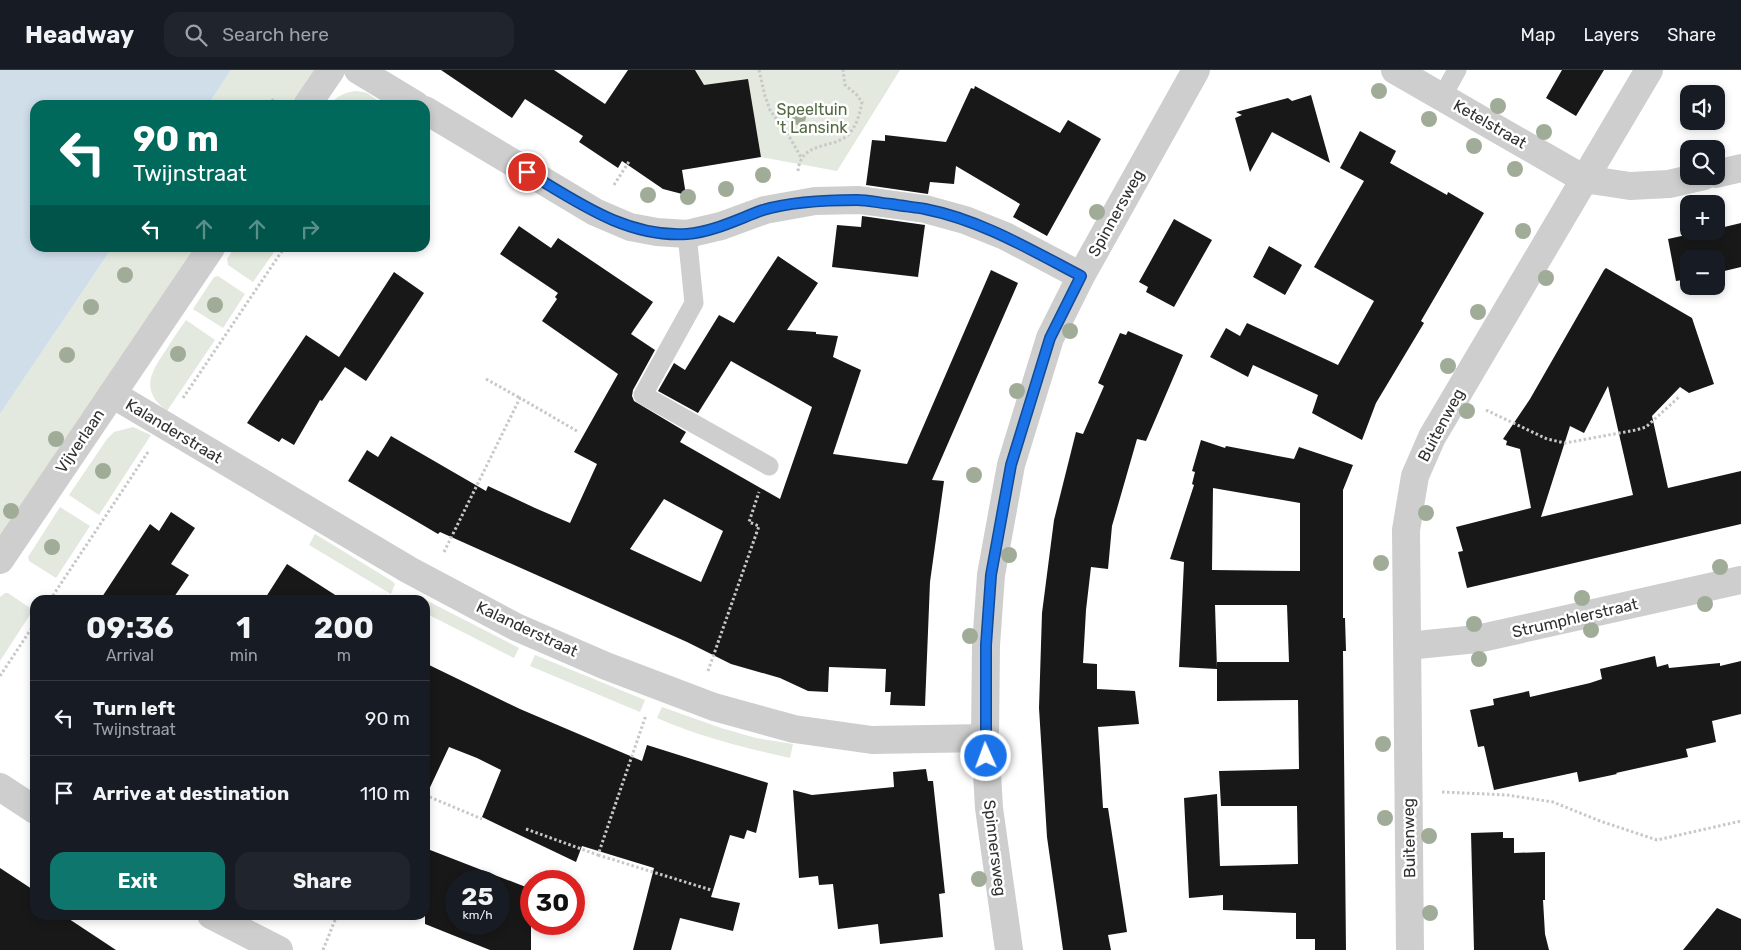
<!DOCTYPE html>
<html lang="en">
<head>
<meta charset="utf-8">
<style>
  body { margin:0; font-family:Rubik,sans-serif; background:#20242c; color:#f1f3f6; height:100vh; display:flex; flex-direction:column; font-size:19px; white-space:nowrap }
  * { box-sizing:border-box; margin:0 }
  p { font-size:16px; color:#9ea1a6 }
  .icon { flex:none; width:28px; height:28px; fill:none; stroke:currentColor; stroke-width:2; stroke-linecap:round; stroke-linejoin:round }
  .map { position:relative; flex:1; overflow:hidden }
  .sheet { position:absolute; left:30px; top:525px; width:400px; height:325px; display:flex; flex-direction:column; background:#171b24; border-radius:15px; box-shadow:0 2px 8px #0003 }
  .sheet>* { flex:none }
  .guide { position:absolute; left:30px; top:30px; width:400px; height:152px; border-radius:15px; box-shadow:0 2px 8px #0003; background:#00695c; color:#fff; overflow:hidden }
  .fabs { position:absolute; left:1680px; top:15px; display:grid; gap:10px }
  .fabs a { display:grid; place-items:center; width:45px; height:45px; border-radius:10px; background:#171b24; box-shadow:0 2px 8px #0003; font-size:25px }
  .speed { position:absolute; left:445px; top:800px; display:flex; gap:10px; font-size:25px; font-weight:700; text-align:center }
  .speed>* { display:grid; place-content:center; width:65px; height:65px; border-radius:50%; background:#171b24; box-shadow:0 2px 8px #0003; line-height:1 }
  .speed small { font-size:12px; font-weight:400 }
  .speed .limit { border:8px solid #d22; background:#fff; color:#111 }
  .pin { position:absolute; display:grid; place-items:center; width:42px; height:42px; color:#fff; margin:-21px; border:2px solid #fff; border-radius:50%; box-shadow:0 1px 5px #0007 }
  .me { position:absolute; width:55px; margin:-28px; rotate:358deg; stroke-linejoin:round; filter:drop-shadow(0 0 4px #0008) }
  .turn { display:flex; align-items:center; gap:18px; height:105px; padding:0 20px; font-size:22px }
  .turn .icon { width:65px; height:65px; stroke-width:2.5 }
  .turn b { display:block; font-size:35px; line-height:42px }
  .lanes { display:flex; align-items:center; height:48px; padding:0 20px; background:#0003; justify-content:center; gap:25px; direction:ltr }
  .lanes .off { opacity:.35 }
  .eta { display:flex; justify-content:space-evenly; align-items:center; height:85px; text-align:center }
  .eta b { font-size:30px; font-weight:700; line-height:35px }
  .cta { display:flex; gap:10px; margin-top:auto; padding:10px 20px }
  .cta a { flex:1; height:58px; border-radius:15px; background:#0f766e; color:#fff; font-size:20px; font-weight:700; line-height:58px; text-align:center }
  .cta a+a { background:#20242c; color:#f1f3f6 }
  ul { padding:0; list-style:none }
  li { display:flex; align-items:center; gap:15px; height:75px; padding:0 20px; border-top:1px solid #363941 }
  li div { flex:1 }
  li b { display:block; font-size:19px }
  li em { font-style:normal }
  header { display:flex; align-items:center; gap:30px; box-sizing:border-box; height:70px; padding:0 25px; background:#171b24; border-bottom:1px solid #363941 }
  header strong { font-size:24px }
  nav { display:flex; gap:28px; margin-inline-start:auto; font-size:18px }
  .search { width:350px; height:45px; background:#20242c; display:flex; align-items:center; gap:12px; box-sizing:border-box; padding:0 18px; border-radius:15px; color:#9ea1a6; font-size:19px }
  .map>svg:first-child { display:block }
  .green { fill:#e3e9de }
  .water { fill:#d0deea }
  .building { fill:#181818; fill-rule:evenodd }
  .lines { fill:none; stroke-linecap:round; stroke-linejoin:round }
  .path { stroke:#c8c8c8; stroke-width:3; stroke-dasharray:2.5 2.5; stroke-linecap:butt }
  .service { stroke:#cecece; stroke-width:19 }
  .minor { stroke:#cecece; stroke-width:28 }
  .tree { fill:#a0ac98 }
  .route-casing { stroke:#114b97; stroke-width:12 }
  .route { stroke:#1a73e8; stroke-width:9 }
  .labels { text-anchor:middle; dominant-baseline:central; stroke-width:5; stroke-linejoin:round; paint-order:stroke }
  .park-label { font-size:16px; fill:#526943; stroke:#fff }
  .street-label { font-size:16px; fill:#313131; stroke:#fff }
</style>
</head>
<body>
<header>
<strong>Headway</strong>
<div class="search"><svg class="icon" aria-label="search" viewBox="0 0 24 24"><circle cx="10" cy="10" r="6"/><path d="M15 15l6 6"/></svg>Search here</div>
<nav><a>Map</a><a>Layers</a><a>Share</a></nav>
</header>
<div class="map">
<svg width="1741" height="880" viewBox="0 0 1741 880">
  <rect width="100%" height="100%" fill="#fff"/>
  <path class="green" d="M231,0H314L290,35H208Z
    M695,0H900L837,101L761,87L756,56L704,15Z
    M357,21L367,23L377,30L373,35H330C337,25 346,22 357,21Z
    M112,178H195L0,469V344Z
    M234,178H277L253,212L228,195L227,189Z
    M218,206L245,224L223,258L193,239L214,207Z
    M186,250L215,270L167,341C140,321 150,303 166,280C172,270 179,260 186,250Z
    M133,357L151,365L99,445L69,425L107,369L114,362Z
    M60,437L90,456L56,508L29,491L28,487Z
    M315,464L392,511L395,514L391,524L309,475Z
    M5,523H8L33,540L0,591V527Z
    M413,525H416L519,578L514,588L425,543V530H410Z
    M535,585L645,630L640,642L530,596Z
    M662,637L721,658L756,668L793,674L790,688C745,678 700,667 657,648Z"/>
  <path class="water" d="M0,0H231L208,35H35V178H112L0,344Z"/>
  <path class="building" d="M441,0H554L605,34L628,0H695L704,15L748,9L761,87L682,100L686,125L663,119L622,91L618,98L579,72L583,66L525,29L512,48Z
    M1562,0H1604L1576,46L1546,28Z
    M975,16L1060,63L1068,50L1101,69L1047,166L1013,147L1020,134L956,96L954,114L930,112L928,124L866,115L872,70L885,71V65L946,72L971,18L974,19Z
    M1311,25L1330,93L1272,62L1250,102L1235,48L1242,45L1236,42L1288,28L1292,31Z
    M1360,61L1396,81L1390,93L1447,125L1448,122L1484,143L1421,251L1424,253L1376,333L1362,370L1312,343L1318,325L1253,295L1248,307L1210,287L1226,258L1240,266L1247,253L1338,295L1374,231L1314,197L1364,111L1340,98Z
    M862,146L925,155L918,207L832,197L837,155L861,157Z
    M1174,149L1212,170L1174,237L1146,222L1148,217L1139,212Z
    M1741,153V197L1716,203V189H1689V209L1676,211L1668,169L1704,161H1716V159Z
    M519,156L551,178L558,168L653,232L631,264L655,280L633,320L632,326L634,331L686,362L680,372L780,429L812,337L731,291L698,343L658,321L674,293L685,300L719,245L734,253L778,186L818,213L787,260L816,262V264L838,266L833,287L861,300L833,384L907,394L991,200L1018,213L932,410L944,411L930,512L925,636L890,635L891,622H885L886,599L829,597L828,622L808,621L780,608L731,594L687,572L440,462L438,464L348,411L367,380L378,387L391,366L486,421L488,416L535,438L570,453L597,394L574,382L618,304L542,251L557,229L555,227L558,223L500,184ZM664,429L723,461L701,512L630,479Z
    M1269,176L1302,195L1285,225L1253,207Z
    M1606,198L1692,248L1714,314L1689,323L1680,317L1652,346L1668,418L1741,401V454L1467,518L1458,482L1463,481L1456,457L1531,438L1520,379L1506,375L1507,371L1503,369L1530,329L1604,200ZM1608,316L1633,425L1541,447L1570,356L1584,363Z
    M394,202L424,223L366,311L345,297L322,331L320,330L294,375L282,368L279,372L247,353L306,265L339,287Z
    M1128,261L1183,285L1146,371L1137,369L1112,456L1108,499L1091,497L1086,540L1083,593L1097,594V619L1135,621L1139,654L1098,657L1103,738H1108L1127,862L1108,865L1111,880H1063L1047,767L1039,638L1042,543L1054,450L1076,362L1083,364L1104,316L1098,313L1120,263L1126,265Z
    M1201,370L1225,378L1226,376L1294,389L1299,377L1353,395L1343,420V548H1345L1346,581H1343L1346,880H1315V869H1296V843L1223,840V825L1189,828L1184,728L1217,724L1220,796L1298,794L1297,736H1221L1219,701L1299,699L1298,630L1217,631V599L1179,597L1184,492L1170,489L1194,415L1192,414L1195,402L1192,401ZM1213,418L1300,433V501L1212,500ZM1215,535H1287L1289,592H1217V599Z
    M171,442L195,458L171,494L189,505L172,530H100L150,454L159,461Z
    M287,494L343,530H264Z
    M1655,586L1657,597L1668,594L1669,598L1720,593V596L1741,591V644L1712,651L1716,672L1686,679L1688,687L1616,703L1617,704L1579,712L1577,702L1494,720L1484,676L1478,677L1470,640L1494,635L1493,629L1529,621L1530,627L1590,613L1602,609L1600,599Z
    M425,593L520,639L642,691L647,675L768,713L756,763L747,760L744,769L730,765L711,827L740,833L733,861L680,848L671,880H633L654,798L582,776L576,792L482,747L501,700L477,688L449,677L425,728Z
    M926,699L928,711H933L945,823L939,824L943,867L880,874L878,854L838,859L833,814L819,815L818,806L799,808L793,720L812,725L894,717L893,702Z
    M1503,762V768H1514V783L1545,782V830H1543L1545,864L1549,880H1474L1471,763Z
    M425,778L531,819V880H490L425,854ZM456,811H499V854H456Z
    M0,798L35,821V845H63L116,880H0Z
    M1717,838L1741,849V880H1683Z"/>
  <g class="lines">
    <path class="path" d="M759,0L765,26L770,40L790,68L802,89
      M269,35L275,27
      M798,101C801,70 833,80 849,64C857,55 860,43 862,32L856,24L845,15L843,0
      M614,115L630,90
      M486,309L520,328
      M183,328L284,178
      M1486,340L1547,369L1565,373L1636,360L1646,357L1679,327
      M444,482L520,328L577,361
      M50,530L148,382
      M708,601L759,456L749,452L759,422
      M0,606L35,553
      M1442,722L1507,725L1553,732L1600,751L1657,770L1741,751
      M425,725L482,749
      M526,759L598,785L646,645
      M598,785L711,820
      M323,880L337,845"/>
    <path class="service" d="M1442,27L1457,0
      M687,164L694,233L643,325L769,396"/>
    <path class="minor" d="M358,0L416,35
      M1395,0L1584,109L1630,116L1669,114L1704,106
      M307,35L331,0
      M425,40L595,142L630,157L657,162L687,164L721,156L765,140L815,131L859,130L925,139L965,150L1005,166L1081,206
      M1716,104L1741,98
      M112,324L409,500L516,557L606,596L714,637L794,659L872,670L985,668
      M0,490L211,178
      M1407,576L1477,569L1741,510
      M0,717L35,740
      M211,845L279,880
      M1009,880L989,738L985,668L986,575L991,505L1011,395L1050,268L1081,206L1196,0
      M1410,880L1406,460L1415,406L1432,367L1649,0"/>
  </g>
  <g class="tree">
    <circle cx="1379" cy="21" r="8"/>
    <circle cx="1498" cy="36" r="8"/>
    <circle cx="798" cy="47" r="8"/>
    <circle cx="1429" cy="49" r="8"/>
    <circle cx="1544" cy="62" r="8"/>
    <circle cx="1474" cy="76" r="8"/>
    <circle cx="1515" cy="99" r="8"/>
    <circle cx="763" cy="105" r="8"/>
    <circle cx="726" cy="119" r="8"/>
    <circle cx="648" cy="125" r="8"/>
    <circle cx="688" cy="127" r="8"/>
    <circle cx="1097" cy="142" r="8"/>
    <circle cx="1523" cy="161" r="8"/>
    <circle cx="125" cy="205" r="8"/>
    <circle cx="1546" cy="208" r="8"/>
    <circle cx="215" cy="235" r="8"/>
    <circle cx="91" cy="237" r="8"/>
    <circle cx="1478" cy="242" r="8"/>
    <circle cx="1070" cy="261" r="8"/>
    <circle cx="178" cy="284" r="8"/>
    <circle cx="67" cy="285" r="8"/>
    <circle cx="1448" cy="296" r="8"/>
    <circle cx="1017" cy="321" r="8"/>
    <circle cx="1467" cy="341" r="8"/>
    <circle cx="56" cy="369" r="8"/>
    <circle cx="103" cy="401" r="8"/>
    <circle cx="974" cy="405" r="8"/>
    <circle cx="11" cy="441" r="8"/>
    <circle cx="1426" cy="443" r="8"/>
    <circle cx="52" cy="477" r="8"/>
    <circle cx="1009" cy="485" r="8"/>
    <circle cx="1381" cy="493" r="8"/>
    <circle cx="1720" cy="497" r="8"/>
    <circle cx="1582" cy="528" r="8"/>
    <circle cx="1705" cy="534" r="8"/>
    <circle cx="1474" cy="554" r="8"/>
    <circle cx="1591" cy="560" r="8"/>
    <circle cx="970" cy="566" r="8"/>
    <circle cx="1479" cy="589" r="8"/>
    <circle cx="1383" cy="674" r="8"/>
    <circle cx="1385" cy="748" r="8"/>
    <circle cx="1429" cy="766" r="8"/>
    <circle cx="979" cy="809" r="8"/>
    <circle cx="1430" cy="843" r="8"/>
  </g>
  <g class="lines">
    <g class="route-casing">
      <path id="route" d="M527,102C576,131 626,168 687,164C713,162 738,149 763,140C790,132 828,130 857,130C868,130 880,133 891,134C902,136 913,137 925,139C981,150 1031,180 1081,206L1050,268L1011,395L991,505L986,575V686"/>
    </g>
    <use href="#route" class="route"/>
  </g>
  <g class="labels">
    <g class="park-label">
      <text x="812" y="39">Speeltuin<tspan x="812" dy="18">'t Lansink</tspan></text>
    </g>
    <g class="street-label">
      <text transform="translate(1490 54) rotate(30)">Ketelstraat</text>
      <text transform="translate(1116 143) rotate(-61)">Spinnersweg</text>
      <text transform="translate(1441 355) rotate(-62)">Buitenweg</text>
      <text transform="translate(174 361) rotate(31)">Kalanderstraat</text>
      <text transform="translate(80 371) rotate(-56)">Vijverlaan</text>
      <text transform="translate(1575 548) rotate(-13)">Strumphlerstraat</text>
      <text transform="translate(527 559) rotate(25)">Kalanderstraat</text>
      <text transform="translate(1409 768) rotate(-91)">Buitenweg</text>
      <text transform="translate(995 778) rotate(83)">Spinnersweg</text>
    </g>
  </g>
</svg>
<div class="fabs">
<a><svg class="icon" aria-label="sound" viewBox="0 0 24 24"><path d="M4 9h4l5-4v14l-5-4H4zM17 9q2 3 0 6"/></svg></a>
<a><svg class="icon" aria-label="search" viewBox="0 0 24 24"><circle cx="10" cy="10" r="6"/><path d="M15 15l6 6"/></svg></a>
<a>+</a>
<a>−</a>
</div>
<div class="speed"><div>25<small>km/h</small></div><div class="limit">30</div></div>
<div class="pin" style="left:527px;top:102px;background:#d93025"><svg class="icon" aria-label="arrive" viewBox="0 0 24 24"><path d="M6 21V4h12l-3 4 3 4H6"/></svg></div>
<svg class="me" style="left:986px;top:686px" viewBox="-20 -20 40 40"><circle r="17" fill="#1a73e8" stroke="#fff" stroke-width="3"/><path d="M0-11L8 9 0 5-8 9z" fill="#fff"/></svg>
<div class="guide">
<div class="turn"><svg class="icon" aria-label="left" viewBox="0 0 24 24"><path d="M17 20v-9H6M10 6l-5 5 5 5"/></svg><div><b>90 m</b>Twijnstraat</div></div>
<div class="lanes"><svg class="icon" aria-label="left" viewBox="0 0 24 24"><path d="M17 20v-9H6M10 6l-5 5 5 5"/></svg><svg class="icon off" aria-label="ahead" viewBox="0 0 24 24"><path d="M12 20V5M6 11l6-6 6 6"/></svg><svg class="icon off" aria-label="ahead" viewBox="0 0 24 24"><path d="M12 20V5M6 11l6-6 6 6"/></svg><svg class="icon off" aria-label="right" viewBox="0 0 24 24"><path d="M7 20v-9h11M14 6l5 5-5 5"/></svg></div>
</div>
<section class="sheet">
<div class="eta">
<div><b>09:36</b><p>Arrival</p></div>
<div><b>1</b><p>min</p></div>
<div><b>200</b><p>m</p></div>
</div>
<ul>
<li><svg class="icon" aria-label="left" viewBox="0 0 24 24"><path d="M17 20v-9H6M10 6l-5 5 5 5"/></svg><div><b>Turn left</b><p>Twijnstraat</p></div><em>90 m</em></li>
<li><svg class="icon" aria-label="arrive" viewBox="0 0 24 24"><path d="M6 21V4h12l-3 4 3 4H6"/></svg><div><b>Arrive at destination</b></div><em>110 m</em></li>
</ul>
<div class="cta"><a>Exit</a><a>Share</a></div>
</section>
</div>
</body>
</html>
